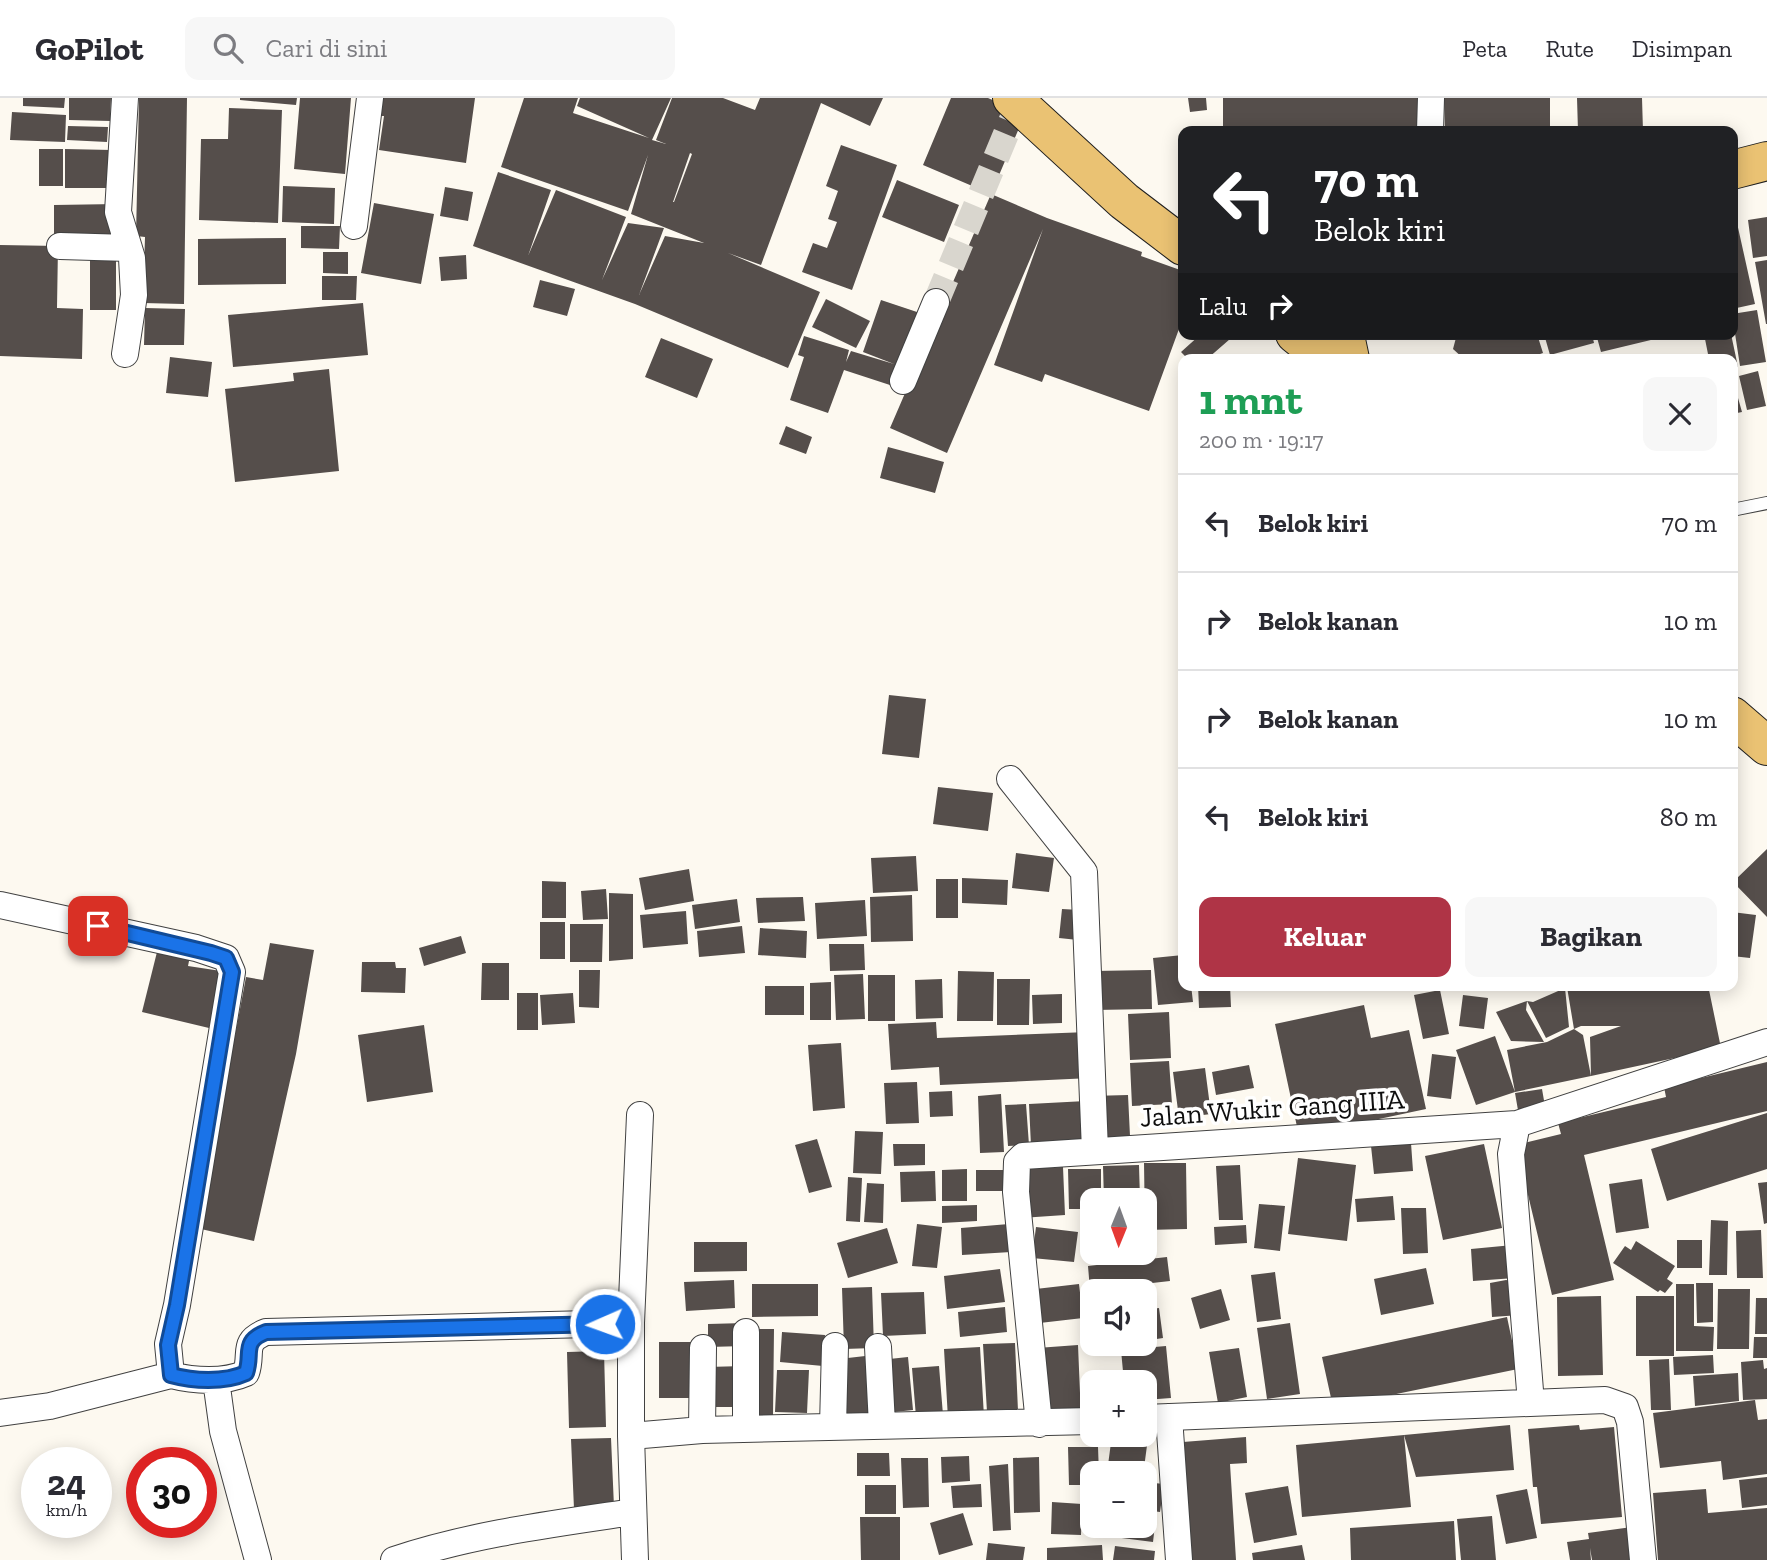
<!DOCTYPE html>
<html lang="id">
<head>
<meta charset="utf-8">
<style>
  body { margin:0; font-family:"Zilla Slab",serif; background:#f7f7f7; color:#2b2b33; height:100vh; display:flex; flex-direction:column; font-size:26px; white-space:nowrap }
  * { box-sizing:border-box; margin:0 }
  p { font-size:23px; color:#7c7c81 }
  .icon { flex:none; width:38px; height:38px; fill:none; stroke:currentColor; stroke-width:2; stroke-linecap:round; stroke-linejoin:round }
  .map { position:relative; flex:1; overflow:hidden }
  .details { position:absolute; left:1178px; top:256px; width:560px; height:637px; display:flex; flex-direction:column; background:#fff; border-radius:14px; box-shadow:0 4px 18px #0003 }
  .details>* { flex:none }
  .hud { position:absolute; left:1178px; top:28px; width:560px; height:214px; border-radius:14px; box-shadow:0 4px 18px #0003; background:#202124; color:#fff; overflow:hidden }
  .needle { width:46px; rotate:181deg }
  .fabs { position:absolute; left:1080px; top:1090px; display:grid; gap:14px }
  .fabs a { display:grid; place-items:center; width:77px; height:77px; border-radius:14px; background:#fff; box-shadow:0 4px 18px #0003; font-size:35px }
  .speed { position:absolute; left:21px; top:1349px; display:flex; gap:14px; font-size:35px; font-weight:700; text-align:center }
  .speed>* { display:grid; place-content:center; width:91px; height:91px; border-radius:50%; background:#fff; box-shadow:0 4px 18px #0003; line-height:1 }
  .speed small { font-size:18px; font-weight:400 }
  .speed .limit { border:10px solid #d22; background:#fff; color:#111 }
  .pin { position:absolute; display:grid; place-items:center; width:60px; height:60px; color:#fff; margin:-30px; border-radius:14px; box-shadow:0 4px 10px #0006 }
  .me { position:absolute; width:77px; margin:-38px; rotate:268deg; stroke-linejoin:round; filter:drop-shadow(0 0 5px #0008) }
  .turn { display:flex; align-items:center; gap:24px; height:147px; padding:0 21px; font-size:32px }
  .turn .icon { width:91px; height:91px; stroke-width:2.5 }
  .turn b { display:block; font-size:49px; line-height:60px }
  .then { display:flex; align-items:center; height:66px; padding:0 21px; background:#0003; gap:14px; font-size:26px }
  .round { display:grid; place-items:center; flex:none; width:74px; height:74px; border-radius:14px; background:#f7f7f7 }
  .summary { display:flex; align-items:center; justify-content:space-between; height:119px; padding:0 21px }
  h1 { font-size:42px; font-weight:700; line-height:52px; color:#1e9e55 }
  .cta { display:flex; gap:14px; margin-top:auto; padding:14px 21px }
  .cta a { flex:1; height:80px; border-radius:14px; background:#af3446; color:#fff; font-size:28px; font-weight:700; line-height:80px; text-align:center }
  .cta a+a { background:#f7f7f7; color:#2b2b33 }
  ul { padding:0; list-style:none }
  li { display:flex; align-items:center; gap:21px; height:98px; padding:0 21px; border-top:2px solid #e1e1e2 }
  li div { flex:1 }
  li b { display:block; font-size:26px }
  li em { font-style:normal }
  header { display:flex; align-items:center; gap:42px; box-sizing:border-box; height:98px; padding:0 35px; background:#fff; border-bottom:2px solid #e1e1e2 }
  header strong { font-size:33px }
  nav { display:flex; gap:38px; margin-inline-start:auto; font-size:24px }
  .search { width:490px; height:63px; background:#f7f7f7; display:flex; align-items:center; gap:18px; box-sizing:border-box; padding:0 24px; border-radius:14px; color:#7c7c81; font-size:26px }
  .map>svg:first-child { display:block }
  .building { fill:#554e4b; fill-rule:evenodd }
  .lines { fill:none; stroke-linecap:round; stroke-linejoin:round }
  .minor-tunnel { stroke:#d9d6ce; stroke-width:26; stroke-dasharray:26 13; stroke-linecap:butt }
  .service-casing { stroke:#414141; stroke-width:14 }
  .minor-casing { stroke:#414141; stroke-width:28 }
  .primary-casing { stroke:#1f1f1f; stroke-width:40 }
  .service { stroke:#fff; stroke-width:12 }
  .minor { stroke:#fff; stroke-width:26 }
  .primary { stroke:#eac273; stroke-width:38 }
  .route-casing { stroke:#114b97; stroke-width:18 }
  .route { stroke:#1a73e8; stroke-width:12 }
  .labels { text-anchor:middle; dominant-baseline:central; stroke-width:7; stroke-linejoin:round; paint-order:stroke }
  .street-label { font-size:28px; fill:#0e0e0e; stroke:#fff }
</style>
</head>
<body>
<header>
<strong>GoPilot</strong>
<div class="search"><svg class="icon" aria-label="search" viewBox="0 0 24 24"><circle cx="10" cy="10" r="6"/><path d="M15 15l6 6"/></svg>Cari di sini</div>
<nav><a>Peta</a><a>Rute</a><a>Disimpan</a></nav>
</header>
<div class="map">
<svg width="1767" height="1462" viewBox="0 0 1767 1462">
  <rect width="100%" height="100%" fill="#fdf9f0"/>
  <path class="building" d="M23,0H65L64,10L23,8Z
    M69,0H111L110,23L69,22Z
    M139,0H187L184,206L143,205L145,139L136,138Z
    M240,0H297L296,7L240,2Z
    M300,0H351L345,76L294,71Z
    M383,0H475L466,65L379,52L384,18H380Z
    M524,0H578L573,15L649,40L577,8L580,0H671L652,42L666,46L656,42L672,0H723L755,12L760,0H883L870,28L821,5L761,167L728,155L820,194L788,270L635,206L473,148L498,74L551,92L528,158L556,92L626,119L602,182L628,125L664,130L639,197L665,138L704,145L631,116L648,57L628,113L501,69ZM690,55L692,56L674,104H673Z
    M951,0H988L1025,16L991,96L1047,120L1142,154L1141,158L1183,173V220L1149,313L1045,276L1042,284L994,267L1043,131L947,355L890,330L991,96L923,67Z
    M1188,0H1206L1207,12L1190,14Z
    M1223,0H1419V33H1288V28H1223Z
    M1444,0H1550V33H1445Z
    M1577,0H1642L1643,33H1578Z
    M229,10L282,12L278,125L199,122L201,41H228Z
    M12,14L66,17L65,44L10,42Z
    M68,28L108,29L107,44L67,42Z
    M841,47L897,67L852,192L802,174L813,145L827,150L837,124L828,121L838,93L826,88Z
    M39,51H63V88H39Z
    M65,51L112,52V90H65Z
    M897,82L959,107L944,144L882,119Z
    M283,88L335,90L334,126L282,124Z
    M445,89L473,94L468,123L440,118Z
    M374,105L434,116L421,186L361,175Z
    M117,106V146H54V107Z
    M1767,119V158L1753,160L1748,122Z
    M1737,125L1755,206L1732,211V126Z
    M301,128H340L339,151L301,150Z
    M286,140V186L198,187V141Z
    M0,147L58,148L57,210L83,211L82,261L0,258Z
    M323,154H348V176L323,175Z
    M466,157L467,181L441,183L439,159Z
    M90,162H116V212H90Z
    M1767,162V226H1766L1755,164Z
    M322,178H357L356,202H322Z
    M540,182L575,191L567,218L533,209Z
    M826,201L870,223L856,250L812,229Z
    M881,202L920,215L893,288L844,272L828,315L790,302L804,259L798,257L804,238L849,252L846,264L851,253L894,266L863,254Z
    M363,205L368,257L233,269L228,217Z
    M145,210L185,211L184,247H144Z
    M1757,212L1766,264L1740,268L1732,216Z
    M1201,236H1226L1230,241L1207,261H1188L1181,254Z
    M1457,236H1537L1543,255L1540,256L1541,261H1464L1453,251Z
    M1544,236H1592L1594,245L1550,257Z
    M1596,236H1654L1655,241L1601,254Z
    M1704,236H1731L1738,269L1732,270V261H1709Z
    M661,240L713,261L697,300L645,279Z
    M170,259L212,264L208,299L166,295Z
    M329,271L339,373L235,384L225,291L294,283L293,275Z
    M1758,273L1766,308L1747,312L1739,278Z
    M1732,279L1742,314L1732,316Z
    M786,328L812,339L806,356L779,346Z
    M888,349L944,364L935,395L880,380Z
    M889,597L926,601L919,660L882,656Z
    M938,689L993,695L988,733L933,726Z
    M1732,696L1737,697L1734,720H1732Z
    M1767,751V819L1733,784Z
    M1016,755L1054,760L1049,794L1012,790Z
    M916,758L918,793L873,795L871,760Z
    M689,771L694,803L645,812L639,780Z
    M962,780L1008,782L1007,807L962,805Z
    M936,781H958V820H936Z
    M542,783L566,784V820H542Z
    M606,791L608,821L583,822L581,793Z
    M609,795L633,796V861L609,863Z
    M912,797L913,843L871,844L870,799Z
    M803,799L805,823L758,825L756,800Z
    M737,801L740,824L695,831L692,807Z
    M865,802L867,838L817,841L815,805Z
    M1062,811L1080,812L1078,842L1059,840Z
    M686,813L688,846L643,850L640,817Z
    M1732,814L1756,817L1750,860L1732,858Z
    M540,824H565V861H540Z
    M570,826H603L602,864H570Z
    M742,828L745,855L699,859L697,833Z
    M760,830L807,833L806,860L758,857Z
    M461,838L466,855L424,868L419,850Z
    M270,845L314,852L296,956L254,1143L192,1129L234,943L246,879L263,882Z
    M829,846H864L865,872L830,873Z
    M158,850L190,858L188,868L221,873L209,930L142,914Z
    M1183,857V887H1191L1193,904L1158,907L1153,860Z
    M362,864H395L396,870H406L405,895L361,894Z
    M482,865H509V902H481Z
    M579,872H600L599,910L579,909Z
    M1151,872L1152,911L1095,912L1094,873Z
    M958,873L994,874L993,923H957Z
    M863,876L865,921L836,922L834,877Z
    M868,877H895V923H868Z
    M942,881L943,920L916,921L915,882Z
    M997,881H1030L1029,927H997Z
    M831,884V922H810V885Z
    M1198,887H1230L1231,909L1199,910Z
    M1574,887H1708L1721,950L1591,978L1590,939L1621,928H1581L1574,931L1583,937L1591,978L1515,994L1507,952L1547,944L1574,931L1567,889Z
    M765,888H804V917H765Z
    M1565,890L1569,929L1546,940L1527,903L1533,904Z
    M1440,892L1449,936L1423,941L1414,897Z
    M517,895H538V932H517Z
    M573,895L575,925L542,927L540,897Z
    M1062,896V925L1033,926L1032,897Z
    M1463,897L1488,900L1484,931L1459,928Z
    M1527,903L1526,912L1544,944L1511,943L1496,914Z
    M1364,907L1371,940L1409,932L1426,1011L1299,1038L1275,926Z
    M1169,914L1171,960L1130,962L1128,916Z
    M936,924L937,940L1088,934L1091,980L940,987L939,969L891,972L888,926Z
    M424,927L433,994L367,1004L358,937Z
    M1495,938L1515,994L1476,1007L1456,952Z
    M841,945L845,1010L813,1013L808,947Z
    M1432,956L1456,959L1451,1001L1427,998Z
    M1169,963L1172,1006L1132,1008L1130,965Z
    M1767,964V1013L1584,1057L1614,1182L1552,1197L1516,1047L1561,1036L1558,1025L1666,999L1664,989Z
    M1249,967L1254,990L1216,997L1212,974Z
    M1205,970L1211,1016L1179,1020L1173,974Z
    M917,984L919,1025L886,1026L884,985Z
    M1542,991L1546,1014L1519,1018L1515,995Z
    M952,993L953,1018L930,1019L929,994Z
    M1001,996L1004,1054L980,1055L978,998Z
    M1128,997L1130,1038L1093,1040L1091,998Z
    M1086,1003L1089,1045L1031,1048L1029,1006Z
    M1026,1006L1029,1047L1008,1048L1005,1007Z
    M1767,1015V1071L1667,1103L1651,1051Z
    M855,1033L883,1034L881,1076L853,1075Z
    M817,1041L832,1089L809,1095L795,1047Z
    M1411,1045L1413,1073L1374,1076L1371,1048Z
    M893,1046H925V1067L894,1068Z
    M1484,1046L1502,1130L1443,1142L1425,1058Z
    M1298,1060L1356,1067L1347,1143L1288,1136Z
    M1144,1065H1186L1187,1131L1145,1132Z
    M1139,1067L1140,1102H1104L1103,1068Z
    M1240,1067L1243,1122H1219L1216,1068Z
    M1063,1069L1065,1117L1021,1120L1018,1071Z
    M967,1071V1103H942V1072Z
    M1068,1071H1101V1102H1092V1111H1069Z
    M976,1072H1010L1009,1093H976Z
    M935,1073L936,1103L901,1104L900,1074Z
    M848,1079L862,1080L860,1124L846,1123Z
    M1642,1081L1649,1130L1616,1135L1609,1086Z
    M1767,1084V1125L1764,1126L1758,1085Z
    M867,1085L884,1086L883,1125L864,1124Z
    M1393,1098L1395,1122L1357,1124L1355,1101Z
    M1259,1106L1285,1108L1280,1153L1254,1150Z
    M977,1107V1123L942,1125V1108Z
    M1401,1110H1426L1428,1155L1403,1156Z
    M1711,1122L1728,1123L1727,1177H1709Z
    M917,1126L942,1129L937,1170L912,1168Z
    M1009,1126L1011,1154L962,1157L961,1130Z
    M1246,1127L1247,1145L1215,1147L1214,1129Z
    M1036,1129L1078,1134L1074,1164L1032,1160Z
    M887,1130L898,1165L848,1180L837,1145Z
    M1761,1132L1763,1180H1737L1736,1133Z
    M1677,1142H1702V1170H1677Z
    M1636,1143L1675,1168L1667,1181L1673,1185L1665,1195L1660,1192L1658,1194L1613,1165L1625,1148L1631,1152Z
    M694,1144H747V1173L694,1174Z
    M1513,1147L1515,1180L1473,1183L1471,1151Z
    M1167,1159L1170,1183L1090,1192L1088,1168Z
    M1426,1170L1434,1206L1381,1217L1374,1181Z
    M1000,1171L1005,1204L947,1211L944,1178Z
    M1275,1174L1281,1221L1257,1224L1251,1177Z
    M734,1182L735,1210L686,1213L684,1184Z
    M1506,1182L1517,1184L1520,1217L1492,1219L1490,1185Z
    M1696,1185H1713V1224L1697,1225Z
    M752,1186H818V1218L752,1219Z
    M1079,1186L1083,1220L1031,1226L1027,1192Z
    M1676,1186H1694V1228L1714,1229L1713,1253H1676Z
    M872,1189L874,1250L844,1251L842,1190Z
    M1221,1191L1230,1222L1200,1231L1191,1200Z
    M1718,1191H1750L1749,1251H1717Z
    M924,1194L926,1236L883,1238L881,1195Z
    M1601,1198L1603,1277L1558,1278L1557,1199Z
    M1636,1198H1674V1258H1636Z
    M1756,1200H1767V1236H1755Z
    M1005,1209L1007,1234L960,1239L958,1214Z
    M1159,1210L1163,1240L1144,1243V1212Z
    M1507,1219L1518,1271L1333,1309L1322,1259Z
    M745,1225V1248L708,1249V1226Z
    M1290,1225L1300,1296L1267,1301L1257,1230Z
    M749,1231H774L773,1318L747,1317Z
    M782,1234L825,1237L823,1268L780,1264Z
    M1754,1239H1767V1260H1753Z
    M659,1244H694V1300H659Z
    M1015,1245L1018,1313L987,1314L983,1246Z
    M1078,1247L1081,1319L1041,1321L1037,1250Z
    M1166,1248L1171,1300L1144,1302V1284H1124L1121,1252Z
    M980,1249L984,1319L948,1321L944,1251Z
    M1239,1250L1247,1299L1218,1305L1209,1254Z
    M604,1253L606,1329L569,1330L567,1254Z
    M874,1257L878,1317H837L839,1261Z
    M1713,1257L1714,1275L1674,1277L1673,1259Z
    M908,1259L913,1312L885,1315L880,1262Z
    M1669,1261L1671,1312H1651L1649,1262Z
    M1763,1262L1764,1271L1767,1270V1301L1743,1302L1741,1264Z
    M744,1268L742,1309H708L707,1269Z
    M939,1268L943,1317L916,1319L912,1270Z
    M777,1272H809L807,1315L775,1314Z
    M1738,1275L1739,1303L1695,1308L1693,1278Z
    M1755,1302L1758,1322L1767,1321V1376L1723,1382L1721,1363L1660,1370L1653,1315Z
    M1510,1327L1514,1372L1416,1379L1404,1337Z
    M1579,1327L1580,1332L1614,1329L1622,1419L1541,1426L1537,1389H1533L1528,1331Z
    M1112,1337L1148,1340L1144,1370L1108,1367Z
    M1404,1337L1411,1409L1302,1419L1296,1347Z
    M1246,1339L1247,1365L1230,1366L1236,1462H1190L1183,1344Z
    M611,1340L614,1409L574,1411L571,1341Z
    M1068,1349H1098L1099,1376H1092V1387H1069Z
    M857,1355H889L890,1378H857Z
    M969,1358L970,1383L942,1385L941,1359Z
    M1039,1359L1040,1414L1014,1415L1013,1360Z
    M901,1360H928L929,1409L903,1410Z
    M1008,1366L1011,1432L993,1433L989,1368Z
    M1767,1379V1407L1742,1410L1739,1382Z
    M1144,1384L1164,1386L1160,1414L1144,1412Z
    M981,1386L982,1409L953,1410L951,1388Z
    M865,1387H896V1416H865Z
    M1288,1388L1297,1437L1254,1445L1245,1395Z
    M1527,1391L1537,1440L1506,1446L1496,1397Z
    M1706,1391L1708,1415L1767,1410V1462H1658L1653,1395Z
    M1052,1404L1082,1406L1081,1437L1051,1436Z
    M963,1415L973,1447L939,1457L930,1425Z
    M1492,1418L1496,1462H1461L1457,1421Z
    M860,1419H900V1462H861Z
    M1454,1423L1456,1462H1351L1350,1430Z
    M1144,1426L1155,1427L1153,1444L1106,1438L1107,1428H1144Z
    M1632,1429L1636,1462H1592L1590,1450L1591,1462H1570L1567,1444L1589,1441L1588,1435Z
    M988,1445L1025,1449L1023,1462H986Z
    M1102,1447L1103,1462H1047V1450Z
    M1302,1447L1305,1462H1253L1252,1455Z
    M1115,1448L1155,1453L1154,1462H1113Z"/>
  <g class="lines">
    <path class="minor-tunnel" d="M936,204L1016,12"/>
    <g class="service-casing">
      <path id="service" d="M1732,412L1767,405"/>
    </g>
    <g class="minor-casing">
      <path id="minor" d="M1430,33L1431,0
        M354,128L370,0
        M60,148L129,150
        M125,256L134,197L132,160L118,114L125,0
        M903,283L936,204
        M1010,681L1084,774L1095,1053
        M0,807L196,850L226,860L232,874L177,1207L168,1246L171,1277C194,1283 224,1285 246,1275C253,1255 241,1244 266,1234L631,1225
        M1517,1026L1511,1056L1531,1305
        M878,1249L882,1327
        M216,1282L223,1333L258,1462
        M0,1315L50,1308L171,1277
        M1169,1319L1179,1462
        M1144,1320L1605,1302L1625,1309L1630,1324L1643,1462
        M1039,1326L1016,1094L1017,1064L1023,1058L1517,1026L1767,944
        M833,1328L835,1248
        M746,1331V1234
        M702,1332L703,1250
        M631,1338L702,1332L1092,1323
        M394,1462C472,1436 552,1426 633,1414
        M635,1462L631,1338V1225L640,1017"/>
    </g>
    <g class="primary-casing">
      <path id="primary" d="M1012,0L1124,103L1183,148
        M1732,72L1767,63
        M1295,236L1326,261
        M1347,236L1346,242L1350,261
        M1732,618L1767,648"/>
    </g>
    <use href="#service" class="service"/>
    <use href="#minor" class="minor"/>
    <use href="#primary" class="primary"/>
  </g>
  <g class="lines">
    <g class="route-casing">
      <path id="route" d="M98,828L211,855L226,860L232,874L177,1207L168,1247L171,1277C193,1283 224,1285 246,1275C253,1255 241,1244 266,1234L605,1226"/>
    </g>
    <use href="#route" class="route"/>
  </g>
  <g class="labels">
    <g class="street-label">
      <text transform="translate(1272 1010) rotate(-4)">Jalan Wukir Gang IIIA</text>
    </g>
  </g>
</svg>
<div class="fabs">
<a><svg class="needle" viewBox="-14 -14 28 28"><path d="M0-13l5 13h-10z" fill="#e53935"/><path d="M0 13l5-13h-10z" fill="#7c7c81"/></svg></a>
<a><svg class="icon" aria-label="sound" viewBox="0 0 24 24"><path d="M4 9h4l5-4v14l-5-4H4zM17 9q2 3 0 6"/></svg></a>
<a>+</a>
<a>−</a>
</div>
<div class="speed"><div>24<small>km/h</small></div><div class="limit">30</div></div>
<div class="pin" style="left:98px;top:828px;background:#d93025"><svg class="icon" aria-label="arrive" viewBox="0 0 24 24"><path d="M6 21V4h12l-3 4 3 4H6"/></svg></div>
<svg class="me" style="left:605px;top:1226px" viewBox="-20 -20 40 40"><circle r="17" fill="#1a73e8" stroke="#fff" stroke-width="3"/><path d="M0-11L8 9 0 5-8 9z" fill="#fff"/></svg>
<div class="hud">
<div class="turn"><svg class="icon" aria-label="left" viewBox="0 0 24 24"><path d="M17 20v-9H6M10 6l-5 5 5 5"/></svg><div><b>70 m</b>Belok kiri</div></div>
<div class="then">Lalu<svg class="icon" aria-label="right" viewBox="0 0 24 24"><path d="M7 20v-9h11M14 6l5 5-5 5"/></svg></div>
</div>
<section class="details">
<div class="summary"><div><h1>1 mnt</h1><p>200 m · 19:17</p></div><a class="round"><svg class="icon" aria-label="close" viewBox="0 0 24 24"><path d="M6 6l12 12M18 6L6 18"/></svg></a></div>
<ul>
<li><svg class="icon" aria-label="left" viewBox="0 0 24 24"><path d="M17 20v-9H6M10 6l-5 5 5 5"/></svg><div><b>Belok kiri</b></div><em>70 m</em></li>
<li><svg class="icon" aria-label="right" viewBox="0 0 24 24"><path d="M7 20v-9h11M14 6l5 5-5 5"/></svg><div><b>Belok kanan</b></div><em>10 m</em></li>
<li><svg class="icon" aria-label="right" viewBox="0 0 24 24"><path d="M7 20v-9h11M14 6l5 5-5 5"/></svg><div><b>Belok kanan</b></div><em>10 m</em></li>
<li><svg class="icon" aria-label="left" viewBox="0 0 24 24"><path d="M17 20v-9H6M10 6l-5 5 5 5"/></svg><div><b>Belok kiri</b></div><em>80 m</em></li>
</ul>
<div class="cta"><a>Keluar</a><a>Bagikan</a></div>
</section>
</div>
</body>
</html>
